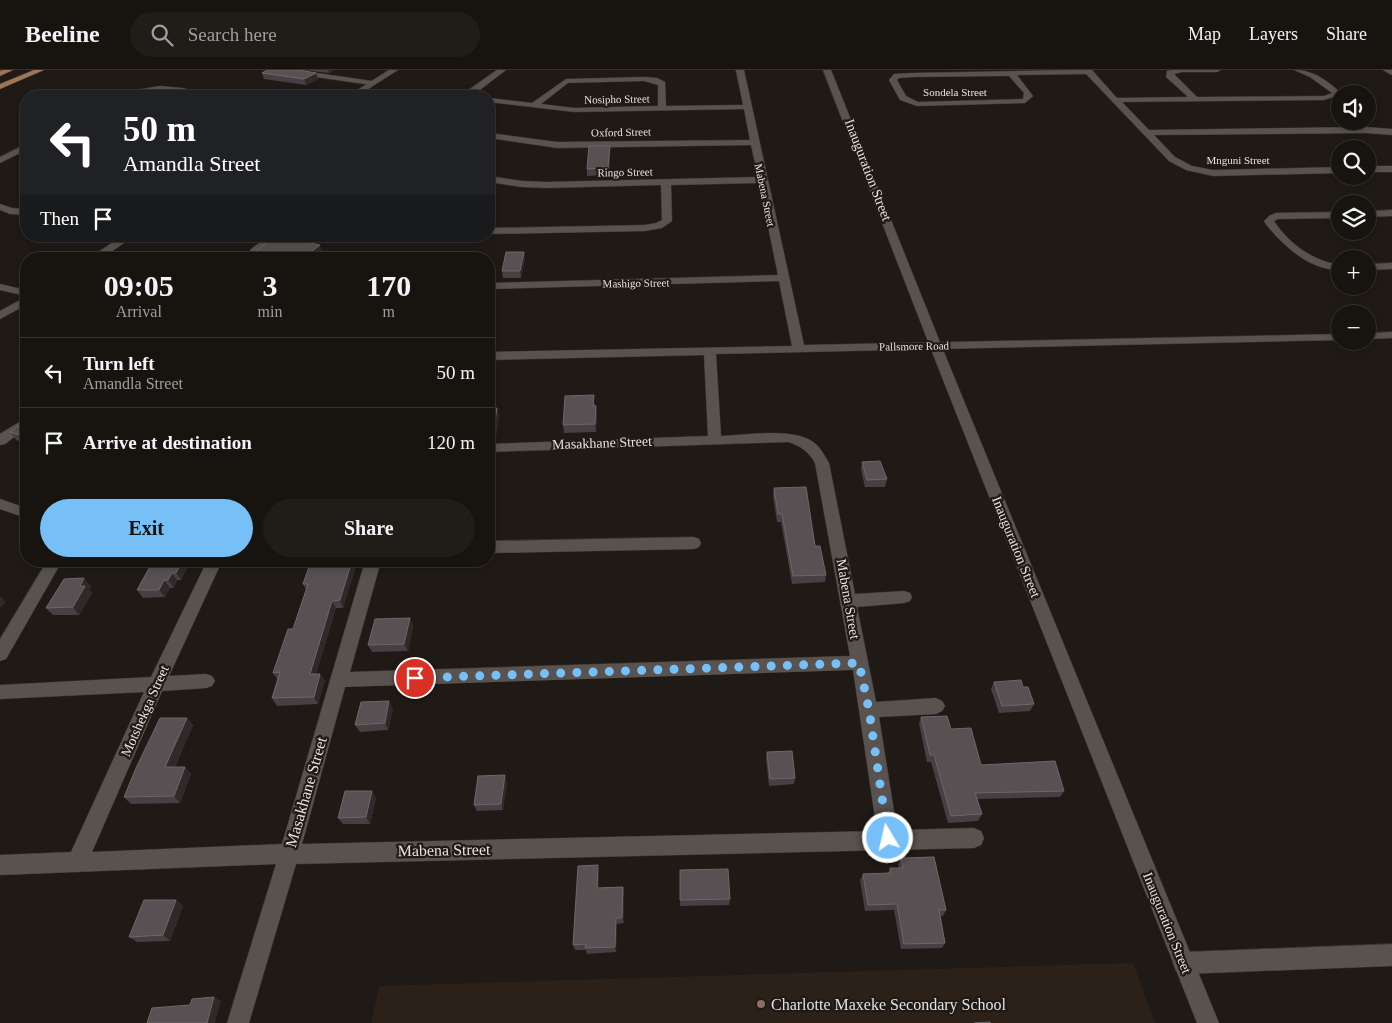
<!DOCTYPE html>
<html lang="en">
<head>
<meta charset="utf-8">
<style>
  body { margin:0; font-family:Georgia,serif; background:#201d19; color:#f1f3f6; height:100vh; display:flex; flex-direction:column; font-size:19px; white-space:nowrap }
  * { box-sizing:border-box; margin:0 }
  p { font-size:16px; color:#9e9e9f }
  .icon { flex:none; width:28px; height:28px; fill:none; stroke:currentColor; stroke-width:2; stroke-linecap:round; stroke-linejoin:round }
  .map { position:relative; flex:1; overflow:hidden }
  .drawer { position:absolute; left:20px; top:182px; width:475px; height:315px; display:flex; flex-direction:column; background:#171410; border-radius:20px; box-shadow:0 2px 8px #0003,0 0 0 1px #363330 }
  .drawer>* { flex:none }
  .banner { position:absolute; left:20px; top:20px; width:475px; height:152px; border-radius:20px; box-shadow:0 2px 8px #0003,0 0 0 1px #363330; background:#202124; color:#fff; overflow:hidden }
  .controls { position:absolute; left:1331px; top:15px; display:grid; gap:10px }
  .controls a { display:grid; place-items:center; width:45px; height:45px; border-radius:50%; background:#171410; box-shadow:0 2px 8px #0003,0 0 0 1px #363330; font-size:25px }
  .pin { position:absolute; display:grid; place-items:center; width:42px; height:42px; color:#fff; margin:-21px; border:2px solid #fff; border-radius:50%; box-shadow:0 1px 5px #0007 }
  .me { position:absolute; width:55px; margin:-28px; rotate:351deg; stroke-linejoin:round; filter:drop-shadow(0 0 4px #0008) }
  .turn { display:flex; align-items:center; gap:18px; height:105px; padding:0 20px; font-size:22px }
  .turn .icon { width:65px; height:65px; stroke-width:2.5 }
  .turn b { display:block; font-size:35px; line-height:42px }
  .then { display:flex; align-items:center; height:48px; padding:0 20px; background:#0003; gap:10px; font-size:19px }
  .eta { display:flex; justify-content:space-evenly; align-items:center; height:85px; text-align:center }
  .eta b { font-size:30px; font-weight:800; line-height:35px }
  .primary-button { display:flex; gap:10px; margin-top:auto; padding:10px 20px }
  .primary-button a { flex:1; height:58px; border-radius:30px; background:#76c0f7; color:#111; font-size:20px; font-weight:800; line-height:58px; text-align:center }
  .primary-button a+a { background:#201d19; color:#f1f3f6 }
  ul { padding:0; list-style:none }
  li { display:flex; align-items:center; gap:15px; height:70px; padding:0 20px; border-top:1px solid #363330 }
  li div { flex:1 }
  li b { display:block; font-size:19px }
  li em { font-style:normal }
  header { display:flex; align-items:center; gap:30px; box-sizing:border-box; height:70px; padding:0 25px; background:#171410; border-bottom:1px solid #363330 }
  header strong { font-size:24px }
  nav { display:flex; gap:28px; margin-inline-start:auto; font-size:18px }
  .search { width:350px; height:45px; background:#201d19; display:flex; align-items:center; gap:12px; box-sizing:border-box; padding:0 18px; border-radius:28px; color:#9e9e9f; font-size:19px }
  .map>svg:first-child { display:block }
  .built { fill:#2c2119 }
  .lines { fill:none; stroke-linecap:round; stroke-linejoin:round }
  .minor-casing { stroke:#393533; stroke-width:1 }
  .tertiary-casing { stroke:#393533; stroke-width:1 }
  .primary-casing { stroke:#393533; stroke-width:1 }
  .minor { fill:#59524e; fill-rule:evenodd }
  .tertiary { fill:#59524e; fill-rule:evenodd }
  .primary { fill:#9e7555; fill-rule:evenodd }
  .wall { fill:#463f43 }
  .shaded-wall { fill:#2f292a }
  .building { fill:#575153; stroke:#6d6769 }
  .route { stroke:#76c0f7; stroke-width:9; stroke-dasharray:0 16.2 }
  .education-dot { fill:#8d6e63; stroke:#1f1a16; stroke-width:2 }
  .labels { text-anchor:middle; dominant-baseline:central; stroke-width:4.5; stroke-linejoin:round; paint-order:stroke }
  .far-street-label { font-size:11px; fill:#e5e1de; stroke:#1f1a16 }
  .street-label { font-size:14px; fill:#e5e1de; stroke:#1f1a16 }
  .near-street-label { font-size:16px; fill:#e5e1de; stroke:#1f1a16 }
  .near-poi-label { font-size:16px; fill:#e5e1de; stroke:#1f1a16; text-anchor:start }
</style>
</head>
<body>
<header>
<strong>Beeline</strong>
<div class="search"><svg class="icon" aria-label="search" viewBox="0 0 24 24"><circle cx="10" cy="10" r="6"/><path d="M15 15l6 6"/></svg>Search here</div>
<nav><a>Map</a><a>Layers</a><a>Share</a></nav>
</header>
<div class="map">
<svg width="1392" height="953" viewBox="0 0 1392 953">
  <rect width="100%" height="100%" fill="#1f1a16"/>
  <path class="built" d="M1133,893L1155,953H371L379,916Z"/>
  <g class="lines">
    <g class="minor-casing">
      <path id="minor" d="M276,0H296L372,11L376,13L372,15L280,2Z
        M497,0H506L472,26H464L467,21Z
        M736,0H744L804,275L1340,264V270L716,284L721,366C747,365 799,356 818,376C822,381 826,388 829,393L855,524L904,521L910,523L912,527L910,531L904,533L857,537L876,632L936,628L942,631L945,636L942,641L936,644L879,647L897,760L974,758L981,761L984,768L981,775L974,778L296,794L249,953H227L276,794L0,805V785L71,782L144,622L0,629V615L151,607L207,491H222L169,606L206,604L212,606L215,611L212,616L206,618L162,621L92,782L282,774L365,491H381L350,602L850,586L815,393C808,381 801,376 788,372L489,382V374L708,366L704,285L489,290V282L792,276L779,211L489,219V213L778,205L759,113L671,115L672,151L662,158L645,161L489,164V158L645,155L656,153L662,150L661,115L547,118L522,117L489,112V106L522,111L547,112L758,107L751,75L557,78L489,68V63L557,72L750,70L744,39L574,42L489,32V28L532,33L566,9L644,7L657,8L665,12L666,36L743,35ZM644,11L658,15V36L574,38L541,34L568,13ZM853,600L877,761L302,774L345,617Z
        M1075,0H1092L1117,28L1188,27L1166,7L1167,1L1173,0H1221L1217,2H1182L1174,4L1197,27L1324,26L1332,23L1310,7L1294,0C1314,0 1328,11 1342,24L1324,30L1122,32L1149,60L1366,57L1392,59V65L1366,63L1154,65L1175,87L1192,96L1213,100L1340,97V103L1213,106L1186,100L1169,91L1086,4L1017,5L1033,26L1025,33L917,36L900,30L889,10L894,4L913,3ZM1009,6L1024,23L1023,29L918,32L906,26L897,10L899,8L913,7Z
        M160,16L182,18L218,26C198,27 179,21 160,21C148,21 137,27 125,26L137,20Z
        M26,74V80L0,93V87Z
        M1368,96H1392V102H1368Z
        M0,134L12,138L26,139V145L10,144L0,140Z
        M1392,140V146L1368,147V141Z
        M1340,142V148L1278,149L1274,151C1289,174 1313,191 1340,195V201C1312,198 1296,186 1276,166C1272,161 1267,157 1264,151L1269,146L1276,143Z
        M269,166H281L259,183L255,189H245L251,179Z
        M1392,193V199L1368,200V194Z
        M0,214L26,220V226L0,220Z
        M1392,262V268L1368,269V263Z
        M26,348V358L5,374L0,375V364Z
        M0,429L26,438V448L0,439Z
        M694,467L699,469L701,473L699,477L694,479L489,483V471Z
        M47,491H62L6,589L0,591V569Z
        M1392,874V896L1184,904L1176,901L1173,893L1176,885L1184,882Z"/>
    </g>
    <g class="tertiary-casing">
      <path id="tertiary" d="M389,0H398L357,26H348Z
        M823,0H831L946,287L1219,953H1197L934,287Z
        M1383,0H1392V5Z
        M122,166H134L101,189H88Z
        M26,227V235L0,249V241Z"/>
    </g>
    <g class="primary-casing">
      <path id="primary" d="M3,0H13L0,6V1Z
        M34,0H44L0,19V14Z"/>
    </g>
    <use href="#minor" class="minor"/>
    <use href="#tertiary" class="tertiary"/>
    <use href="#primary" class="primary"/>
  </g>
  <path class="wall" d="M302,0H334L329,3Z
    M262,3H316L318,9L306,15L264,9Z
    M610,76V83L609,105L587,106V99Z
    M524,182L525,189L521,208H503L502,201Z
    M595,333V336L597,343L596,362L564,363L563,355Z
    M497,338L499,346L496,365H489V339Z
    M26,350V373L16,370L10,362Z
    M862,392L887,409L885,417H865L861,400Z
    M774,418L815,476L826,505L825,512L792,514L781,452H777L773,426Z
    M191,491L181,510H177L174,518H170L165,527L143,528L137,520Z
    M311,491H354L356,496L343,538H336L316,604H320L325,611L318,634L277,636L272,628L278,610L273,603L293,559L306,520L303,514Z
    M91,516L89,520L92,523L79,545H53L46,538Z
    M410,548L413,556L408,581L372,582L368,575Z
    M994,612L1023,617L1034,634L1030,641L999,643L991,619Z
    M393,638L388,660L360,662L355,655Z
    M921,647L951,659L981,695L1064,721L1060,727L977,729L982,744L978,751L948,753L931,692H927L919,654Z
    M187,648L193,655L175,697H185L191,704L180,733L131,734L124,727Z
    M767,682L795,708L794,714L769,716L766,689Z
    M507,712L503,740L477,741L474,735Z
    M372,721L376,728L370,754H343L338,748Z
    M901,788L946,840L943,846H940L945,873L942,878L901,879L894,840L865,841L860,810L863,804L888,803L890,798H899L898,794Z
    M680,800L730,829L729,835L680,836Z
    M599,801V818L623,817L624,823V853L617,854L616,882L587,884L586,880H575L573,875Z
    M176,830L183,836L170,871L137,872L129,867Z"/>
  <path class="shaded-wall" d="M328,0H334L329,3Z
    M316,3L318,9L306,15L304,9Z
    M610,76V83L609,105L608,98Z
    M320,175L323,183L314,189H302Z
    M524,182L525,189L521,208L520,201Z
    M596,336L597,343L596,362L595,354Z
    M497,338L499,346L496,365L494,357Z
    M182,491H191L181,510L176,503Z
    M351,491H354L356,496L343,538L340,530Z
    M172,503L177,510L174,518L168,510Z
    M84,508L91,516L89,520L92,523L79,545L73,537L80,516Z
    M164,510L170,518L165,527L159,520Z
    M0,526L6,532L0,538Z
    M332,531L336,538L314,611L310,604Z
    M410,548L413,556L408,581L404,574Z
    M320,604L325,611L318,634L314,627Z
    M389,631L393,638L388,660L385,653Z
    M187,648L193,655L172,704L165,697Z
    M185,697L191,704L180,733L174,726Z
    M505,705L507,712L503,740L501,734Z
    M372,721L376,728L370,754L366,747Z
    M598,795L599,801V824L597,818Z
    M623,817L624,823V853L622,848Z
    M176,830L183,836L170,871L163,865Z
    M616,848L617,854L616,882L615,877Z
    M214,927L221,931L215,953H207Z"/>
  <path class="building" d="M267,0H298L316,3L304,9L262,3Z
    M589,76H610L608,98L587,99Z
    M275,166H276L320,175L302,189H246Z
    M506,182H524L520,201H502Z
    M594,325L593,336H596L595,354L563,355L565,326Z
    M497,338L494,357H489V339Z
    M26,350V367L10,362Z
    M880,391L887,409L867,410L862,392Z
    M806,417L815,476H820L826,505L793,506L782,444H778L774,418Z
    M153,491H182L176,503H172L168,510H164L159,520H137Z
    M311,491H352L340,530L332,531L310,604H320L314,627L272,628L280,602L273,603L288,559H293L308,514H303Z
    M84,508L80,516H85L73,537L46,538L64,509Z
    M410,548L404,574L368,575L375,549Z
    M1021,610L1023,617H1028L1034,634L1002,636L994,612Z
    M389,631L385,653L355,655L361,632Z
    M947,646L951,659L971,658L981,695L1055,691L1064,721L975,723L982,744L951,746L934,685H930L921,647Z
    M160,648H187L165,697H185L174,726L124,727L136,698Z
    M792,681L795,708L770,709L767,682Z
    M505,705L501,734L474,735L478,706Z
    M345,721H372L366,747L338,748Z
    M934,787L946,840H939L945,873L904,874L897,834L868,835L863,804L891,803L890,798H903L901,788Z
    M598,795L597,818L623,817L622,848H616L615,877L585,878L586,874L573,875L578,796Z
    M728,799L730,829L680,830V800Z
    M144,830H176L163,865L129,867Z
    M214,927L207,953H147L152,938L190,935L192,929Z
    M990,952V953H974Z"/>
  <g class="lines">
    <path class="route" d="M415,608L859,593L869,640L888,768"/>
  </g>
  <circle class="education-dot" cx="761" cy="934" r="5"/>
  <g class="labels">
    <g class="far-street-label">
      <text x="955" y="22">Sondela Street</text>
      <text transform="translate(617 29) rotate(-1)">Nosipho Street</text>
      <text transform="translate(621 62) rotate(-1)">Oxford Street</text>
      <text x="1238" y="90">Mnguni Street</text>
      <text transform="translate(625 102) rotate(-1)">Ringo Street</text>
      <text transform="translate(765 125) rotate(78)">Mabena Street</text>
      <text transform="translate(636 213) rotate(-1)">Mashigo Street</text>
      <text transform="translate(914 276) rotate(-1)">Pallsmore Road</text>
    </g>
    <g class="street-label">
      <text transform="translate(868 100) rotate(69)">Inauguration Street</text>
      <text transform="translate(602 373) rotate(-2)">Masakhane Street</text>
      <text transform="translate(1016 477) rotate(68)">Inauguration Street</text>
      <text transform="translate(848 529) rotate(80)">Mabena Street</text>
      <text transform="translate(145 641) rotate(-66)">Motshekga Street</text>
      <text transform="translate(1167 853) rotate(68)">Inauguration Street</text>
    </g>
    <g class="near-street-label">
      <text transform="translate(306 722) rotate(-74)">Masakhane Street</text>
      <text transform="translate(444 780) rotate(-1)">Mabena Street</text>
    </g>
    <g class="near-poi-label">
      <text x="771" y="934">Charlotte Maxeke Secondary School</text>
    </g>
  </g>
</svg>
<div class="controls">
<a><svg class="icon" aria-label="sound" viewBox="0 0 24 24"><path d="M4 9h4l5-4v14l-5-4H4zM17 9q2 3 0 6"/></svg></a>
<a><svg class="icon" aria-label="search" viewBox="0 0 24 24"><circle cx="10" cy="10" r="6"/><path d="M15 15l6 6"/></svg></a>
<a><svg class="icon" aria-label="layers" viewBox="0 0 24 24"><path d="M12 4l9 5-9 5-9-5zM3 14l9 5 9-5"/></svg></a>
<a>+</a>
<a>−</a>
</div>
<div class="pin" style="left:415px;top:608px;background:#d93025"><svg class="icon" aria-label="arrive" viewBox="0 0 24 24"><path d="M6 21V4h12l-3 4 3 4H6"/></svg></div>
<svg class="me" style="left:888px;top:768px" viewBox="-20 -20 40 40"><circle r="17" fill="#76c0f7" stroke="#fff" stroke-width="3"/><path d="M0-11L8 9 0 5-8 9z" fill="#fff"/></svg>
<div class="banner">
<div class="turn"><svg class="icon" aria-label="left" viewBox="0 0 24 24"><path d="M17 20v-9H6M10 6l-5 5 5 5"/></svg><div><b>50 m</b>Amandla Street</div></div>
<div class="then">Then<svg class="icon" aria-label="arrive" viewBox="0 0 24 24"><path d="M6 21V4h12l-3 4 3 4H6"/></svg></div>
</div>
<section class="drawer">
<div class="eta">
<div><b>09:05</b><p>Arrival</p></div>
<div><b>3</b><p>min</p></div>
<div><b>170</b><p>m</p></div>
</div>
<ul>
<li><svg class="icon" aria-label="left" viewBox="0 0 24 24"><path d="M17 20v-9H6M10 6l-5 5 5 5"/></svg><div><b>Turn left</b><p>Amandla Street</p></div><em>50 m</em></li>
<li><svg class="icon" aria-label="arrive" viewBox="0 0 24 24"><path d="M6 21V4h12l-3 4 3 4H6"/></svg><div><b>Arrive at destination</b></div><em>120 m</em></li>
</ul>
<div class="primary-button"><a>Exit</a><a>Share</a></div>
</section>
</div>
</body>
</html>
